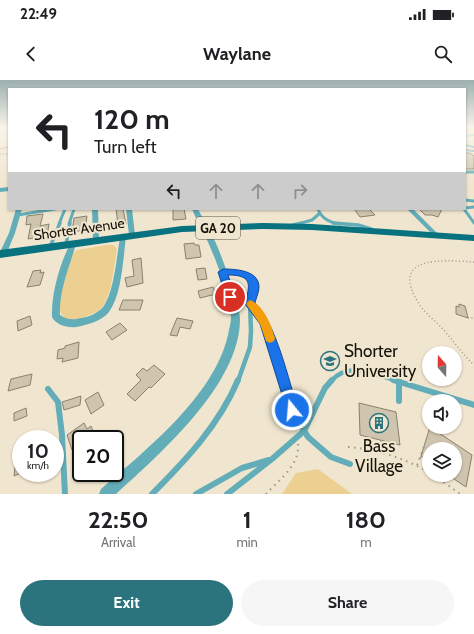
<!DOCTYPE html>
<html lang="en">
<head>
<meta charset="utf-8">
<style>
  body { margin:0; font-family:Cabin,sans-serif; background:#f6f6f6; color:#202124; height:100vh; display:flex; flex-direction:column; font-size:15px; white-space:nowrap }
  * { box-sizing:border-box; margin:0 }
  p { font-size:13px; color:#757577 }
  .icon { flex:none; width:22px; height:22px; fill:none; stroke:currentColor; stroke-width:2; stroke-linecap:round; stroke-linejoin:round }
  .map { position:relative; height:414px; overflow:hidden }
  .sheet { display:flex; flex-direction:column; background:#fff; flex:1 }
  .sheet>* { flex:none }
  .top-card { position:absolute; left:8px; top:8px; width:458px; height:122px; border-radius:0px; box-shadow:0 1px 3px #0004; background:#fff; color:#202124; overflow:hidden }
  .needle { width:26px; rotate:340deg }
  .tools { position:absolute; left:422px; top:266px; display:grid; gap:8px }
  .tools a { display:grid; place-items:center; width:40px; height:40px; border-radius:50%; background:#fff; box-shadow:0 1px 3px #0004; font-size:20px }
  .speed { position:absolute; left:12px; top:350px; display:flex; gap:8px; font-size:20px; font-weight:700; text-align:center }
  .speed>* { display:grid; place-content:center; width:52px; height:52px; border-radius:50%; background:#fff; box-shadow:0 1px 3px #0004; line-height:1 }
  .speed small { font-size:10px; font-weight:400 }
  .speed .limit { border:2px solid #111; border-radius:6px; background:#fff; color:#111 }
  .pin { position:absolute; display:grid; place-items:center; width:34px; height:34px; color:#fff; margin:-17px; border:2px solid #fff; border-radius:50%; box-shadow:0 1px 4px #0007 }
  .me { position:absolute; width:44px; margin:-22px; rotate:343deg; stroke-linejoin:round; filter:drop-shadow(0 0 3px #0008) }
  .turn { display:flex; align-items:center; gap:14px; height:84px; padding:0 20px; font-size:18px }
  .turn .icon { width:52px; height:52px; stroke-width:2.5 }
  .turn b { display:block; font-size:28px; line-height:34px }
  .lanes { display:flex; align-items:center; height:38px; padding:0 20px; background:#0003; justify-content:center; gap:20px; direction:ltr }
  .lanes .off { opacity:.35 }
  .eta { display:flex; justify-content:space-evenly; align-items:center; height:68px; text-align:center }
  .eta b { font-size:24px; font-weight:700; line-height:28px }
  .button { display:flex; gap:8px; margin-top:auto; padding:8px 20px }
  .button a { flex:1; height:46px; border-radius:24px; background:#2b747e; color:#fff; font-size:16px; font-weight:700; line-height:46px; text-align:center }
  .button a+a { background:#f6f6f6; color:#202124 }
  .status { display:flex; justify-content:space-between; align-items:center; height:28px; padding:0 20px; background:#fff; direction:ltr }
  .status svg { height:11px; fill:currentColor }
  header { display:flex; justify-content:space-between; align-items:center; height:52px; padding:0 20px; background:#fff; font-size:18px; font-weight:700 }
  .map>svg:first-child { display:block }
  .green { fill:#ecd092 }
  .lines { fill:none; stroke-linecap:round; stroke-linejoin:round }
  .stream { stroke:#ccaa5a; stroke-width:1 }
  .building { fill:#cfc5af; stroke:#8a816c }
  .path-far1 { stroke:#9f9886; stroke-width:1.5; stroke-dasharray:1 2.5; stroke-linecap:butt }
  .path { stroke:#9f9886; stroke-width:2; stroke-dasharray:1.5 4.5; stroke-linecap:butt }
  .service-far4 { stroke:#63adb8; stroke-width:2 }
  .service-far3 { stroke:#63adb8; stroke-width:3 }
  .service-far2 { stroke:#63adb8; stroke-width:3.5 }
  .service-far1 { stroke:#63adb8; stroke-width:4.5 }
  .service { stroke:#63adb8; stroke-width:6 }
  .minor { fill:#63adb8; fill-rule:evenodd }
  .tertiary { fill:#63adb8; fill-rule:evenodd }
  .primary { fill:#08727e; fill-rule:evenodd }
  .rail { stroke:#878171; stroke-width:1; stroke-dasharray:1 2; stroke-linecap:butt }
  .route { fill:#1a73e8; stroke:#114b97 }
  .slow { fill:#f59e0b }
  .labels { text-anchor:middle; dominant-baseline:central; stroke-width:4; stroke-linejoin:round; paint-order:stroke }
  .shield { fill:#f0e6cf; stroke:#575245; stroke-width:1 }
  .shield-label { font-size:13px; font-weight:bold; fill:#15120a }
  .street-label { font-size:14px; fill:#15120a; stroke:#f0e6cf }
  .near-poi-label { font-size:17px; fill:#15120a; stroke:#f0e6cf; text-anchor:start }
</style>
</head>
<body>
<div class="status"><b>22:49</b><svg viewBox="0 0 49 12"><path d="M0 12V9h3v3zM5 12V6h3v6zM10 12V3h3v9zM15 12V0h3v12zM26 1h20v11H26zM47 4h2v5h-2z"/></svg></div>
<header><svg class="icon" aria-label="back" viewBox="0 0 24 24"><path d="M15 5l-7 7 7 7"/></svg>Waylane<svg class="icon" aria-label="search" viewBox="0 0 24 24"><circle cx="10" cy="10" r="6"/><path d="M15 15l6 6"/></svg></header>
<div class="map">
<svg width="474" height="414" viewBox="0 0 474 414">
  <rect width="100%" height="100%" fill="#f0e6cf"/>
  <path class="green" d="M106,165H114L117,169C114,186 112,213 103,226C99,233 86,236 79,239C42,249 68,188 73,173L77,170Z
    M318,389L352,414H282L296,393Z"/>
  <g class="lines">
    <path class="stream" d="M0,69L9,67"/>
  </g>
  <path class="building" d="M465,73H470L474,76V89H465Z
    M116,129H123L126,144L118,145Z
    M173,129H184L186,139L173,140Z
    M354,129H369L375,135L360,137Z
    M419,129H442L438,137L432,135H425Z
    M43,134L40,146L49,144L47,156L28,159L31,144L26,145L27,136Z
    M87,136L85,150L72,152L74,138Z
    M194,163L195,165H199L201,177L186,179L184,164Z
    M141,178L143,203L127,207L125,198L134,196L132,180Z
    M205,188L207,199L198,200L196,189Z
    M41,190L40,193L44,192L40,205L27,207L33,191Z
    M213,207L216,214L200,218L198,211Z
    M123,220H143L140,230H119Z
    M459,224L465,226L468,238L456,234V226L459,227Z
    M30,236L32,245L18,251L17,241Z
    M177,238L193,241L190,249L180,247L177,256L170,255Z
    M120,243L127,250L112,260L106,252Z
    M79,262L78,278L62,282L63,278L57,279L58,270L65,268V266Z
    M154,285L165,294L151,308L149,307L135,321L127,314L141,300L136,295L143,288L147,291Z
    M32,294L30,305L8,311L11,299Z
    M98,312L104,325L91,334L85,320Z
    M81,316L80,325L64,330L62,322Z
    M359,323L396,332L400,365L360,355Z
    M26,328L27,336L14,341V333Z
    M84,343L87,349L91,346L94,354L87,359H81V364L72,370L67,355Z
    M430,347L472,375L466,407L448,395H455V369H429V381L421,376Z
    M17,370L21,371V393L14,396Z"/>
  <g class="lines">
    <path class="path-far1" d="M474,182C442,180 388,175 419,224C425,233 434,240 442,248C453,260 462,274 474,285
      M468,238H472L474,236"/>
    <path class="path" d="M381,360L382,371
      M348,367C377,369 403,378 429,392
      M420,377L429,383
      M417,385L425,364
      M434,395L460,414
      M266,414C279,400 300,385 298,364"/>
    <path class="service-far4" d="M465,70L474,71"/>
    <path class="service-far3" d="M465,92H474
      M465,120L474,121
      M465,128L474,127
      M318,129C322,139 329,142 340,144
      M464,129L474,143
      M18,135L55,129
      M59,144L65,129
      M69,144L74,129
      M298,144L312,140L319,134"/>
    <path class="service-far2" d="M333,143L358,145L371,149
      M293,145L302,143
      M66,165L70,143
      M50,167L60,143
      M223,192C234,192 247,192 253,202V212"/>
    <path class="service-far1" d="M251,224L265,243L283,301
      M238,301L250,267L251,251L250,225L254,211
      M331,301C349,281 375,294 397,301"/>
    <path class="service" d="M283,300L292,330L308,357L331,377L350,384
      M393,300L474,325
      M399,301V321
      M48,309L58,322L62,355L65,414
      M152,414C186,380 219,345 238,300
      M196,414L242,388L269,380
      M227,414L272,379L304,351L325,308L332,300"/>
    <path class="minor" d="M474,54V56L465,57V55Z
      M465,64L474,66V68L465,66Z
      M9,107V111L0,112V108Z
      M16,129H22L15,153L6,175H0V172L9,153Z
      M92,129H98L99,160L96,162L93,160Z
      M126,129H132L135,155L132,157L129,155Z
      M407,129H413L439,155V157H435Z
      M204,146C213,150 222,179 226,189C232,204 239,222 240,239C240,304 161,373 116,414H99L101,409C147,369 214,316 228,255C229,249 231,243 231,237C230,214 212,168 201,148Z
      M123,155L126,157C123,179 122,214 109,232C102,241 87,245 76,247C67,248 56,245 52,237C51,214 60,183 71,162H73L76,164C69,188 59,210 60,235C67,240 73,240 81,238C89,237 98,233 103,227C114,213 117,175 120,157Z"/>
    <path class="tertiary" d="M192,129H198L208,148L207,150H201Z"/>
    <path class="primary" d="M263,143L312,144L474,155V161L312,150L263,149L182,152L0,178V170L182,146Z"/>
    <path class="rail" d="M0,74H9"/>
  </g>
  <linearGradient id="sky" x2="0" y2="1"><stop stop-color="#9db0af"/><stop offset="0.45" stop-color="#f8f4e9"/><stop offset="1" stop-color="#f8f4e9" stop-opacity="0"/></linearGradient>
  <rect width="474" height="106" fill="url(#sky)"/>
  <path class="route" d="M223,189C235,189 259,190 259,207C259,212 256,218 255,223C276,243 289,301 298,330L297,334L292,336L288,334L260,244L245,224C250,205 253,195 228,195L235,217L230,221L227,220L218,192Z"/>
  <path class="slow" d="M250,220C264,225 271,245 275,258L274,261L270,263L266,261L260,244L246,224L247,222Z"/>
  <defs>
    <g id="university-ring" transform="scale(1)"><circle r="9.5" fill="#f0e6cf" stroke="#2b747e" stroke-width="1.5"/><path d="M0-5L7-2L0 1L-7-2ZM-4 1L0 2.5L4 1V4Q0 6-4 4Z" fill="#2b747e"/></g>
    <g id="building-ring" transform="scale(1)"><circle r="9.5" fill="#f0e6cf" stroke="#2b747e" stroke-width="1.5"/><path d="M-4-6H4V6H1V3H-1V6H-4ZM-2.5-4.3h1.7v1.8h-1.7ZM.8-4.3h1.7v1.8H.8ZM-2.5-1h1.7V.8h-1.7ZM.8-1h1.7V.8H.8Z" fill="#2b747e"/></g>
  </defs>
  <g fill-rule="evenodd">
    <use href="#university-ring" x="330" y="281"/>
    <use href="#building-ring" x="379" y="343"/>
  </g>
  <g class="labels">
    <rect class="shield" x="196" y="137" width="44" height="22" rx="3"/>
    <g class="shield-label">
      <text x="218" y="148">GA 20</text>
    </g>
    <g class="street-label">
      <text transform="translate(79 149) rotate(-8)">Shorter Avenue</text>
    </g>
    <g class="near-poi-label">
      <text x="344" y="271">Shorter<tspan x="344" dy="20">University</tspan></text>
      <text x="379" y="366" text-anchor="middle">Bass<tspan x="379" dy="20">Village</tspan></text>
    </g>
  </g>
</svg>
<div class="tools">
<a><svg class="needle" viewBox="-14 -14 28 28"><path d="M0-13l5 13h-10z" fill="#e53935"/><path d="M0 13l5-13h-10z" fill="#757577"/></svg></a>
<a><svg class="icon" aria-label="sound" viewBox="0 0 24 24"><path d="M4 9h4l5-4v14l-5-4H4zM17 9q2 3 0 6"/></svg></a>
<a><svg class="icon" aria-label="layers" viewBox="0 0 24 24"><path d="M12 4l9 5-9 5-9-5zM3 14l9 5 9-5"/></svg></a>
</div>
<div class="speed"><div>10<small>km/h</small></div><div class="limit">20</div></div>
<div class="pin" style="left:230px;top:217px;background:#d93025"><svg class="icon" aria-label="arrive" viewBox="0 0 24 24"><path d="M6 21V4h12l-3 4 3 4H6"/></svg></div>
<svg class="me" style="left:292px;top:330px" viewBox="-20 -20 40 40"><circle r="17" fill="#1a73e8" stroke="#fff" stroke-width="3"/><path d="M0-11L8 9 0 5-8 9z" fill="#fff"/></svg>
<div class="top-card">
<div class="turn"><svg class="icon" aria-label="left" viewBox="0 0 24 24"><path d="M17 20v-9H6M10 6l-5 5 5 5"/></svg><div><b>120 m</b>Turn left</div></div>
<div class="lanes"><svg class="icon" aria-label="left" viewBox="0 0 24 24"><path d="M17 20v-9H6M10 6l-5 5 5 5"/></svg><svg class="icon off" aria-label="ahead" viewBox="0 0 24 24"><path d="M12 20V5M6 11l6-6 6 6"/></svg><svg class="icon off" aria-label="ahead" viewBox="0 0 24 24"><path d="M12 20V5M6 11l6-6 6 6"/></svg><svg class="icon off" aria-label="right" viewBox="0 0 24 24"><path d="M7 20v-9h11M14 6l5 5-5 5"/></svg></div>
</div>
</div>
<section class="sheet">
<div class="eta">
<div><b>22:50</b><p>Arrival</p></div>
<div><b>1</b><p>min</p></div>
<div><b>180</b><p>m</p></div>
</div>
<div class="button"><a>Exit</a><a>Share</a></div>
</section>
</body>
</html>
